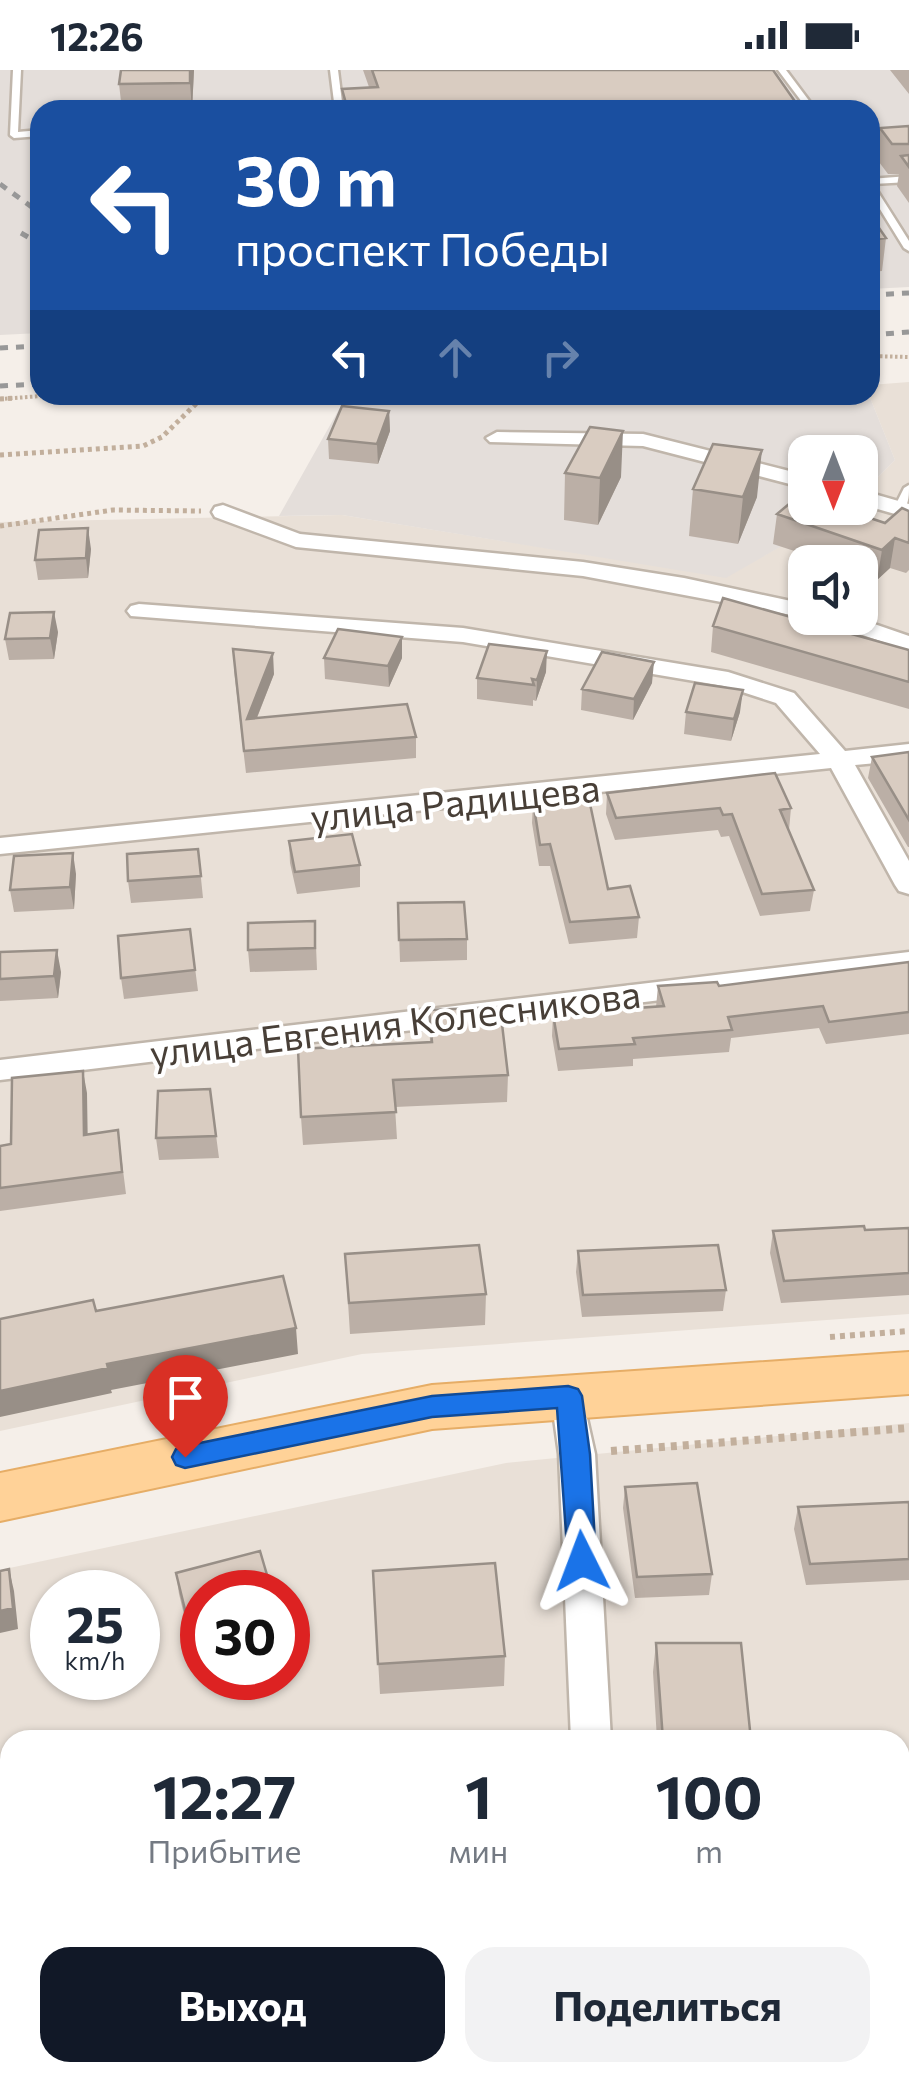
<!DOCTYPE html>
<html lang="ru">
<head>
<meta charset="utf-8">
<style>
  body { margin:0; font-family:Commissioner,sans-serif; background:#f2f2f3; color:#1f2937; height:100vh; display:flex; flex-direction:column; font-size:38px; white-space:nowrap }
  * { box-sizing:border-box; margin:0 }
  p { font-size:32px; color:#747a83 }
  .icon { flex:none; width:55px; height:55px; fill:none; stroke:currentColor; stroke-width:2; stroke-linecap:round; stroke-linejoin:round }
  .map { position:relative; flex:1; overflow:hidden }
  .drawer { position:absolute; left:0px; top:1660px; width:910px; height:352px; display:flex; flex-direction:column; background:#fff; border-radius:30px 30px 0 0; box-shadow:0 2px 8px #0004 }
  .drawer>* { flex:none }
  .banner { position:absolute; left:30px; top:30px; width:850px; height:305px; border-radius:30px; box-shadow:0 2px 8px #0004; background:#1a4fa0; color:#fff; overflow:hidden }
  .needle { width:65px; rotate:180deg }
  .buttons { position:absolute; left:788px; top:365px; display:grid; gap:20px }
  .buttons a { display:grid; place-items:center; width:90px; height:90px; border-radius:20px; background:#fff; box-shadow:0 2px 8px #0004; font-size:50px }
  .speed { position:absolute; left:30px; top:1500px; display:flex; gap:20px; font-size:50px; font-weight:700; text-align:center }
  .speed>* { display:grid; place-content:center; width:130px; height:130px; border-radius:50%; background:#fff; box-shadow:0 2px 8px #0004; line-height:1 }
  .speed small { font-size:25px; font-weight:400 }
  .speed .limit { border:15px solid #d22; background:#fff; color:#111 }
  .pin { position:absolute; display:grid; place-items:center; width:85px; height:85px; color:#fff; margin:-102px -42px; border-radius:50% 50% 50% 0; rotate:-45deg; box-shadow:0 0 10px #0007 }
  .pin .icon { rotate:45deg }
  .me { position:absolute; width:110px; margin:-55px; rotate:357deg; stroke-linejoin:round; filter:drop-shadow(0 0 8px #0008) }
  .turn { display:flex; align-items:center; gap:35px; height:210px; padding:0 40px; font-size:45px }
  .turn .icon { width:130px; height:130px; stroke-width:2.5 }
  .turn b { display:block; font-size:70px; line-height:85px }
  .lanes { display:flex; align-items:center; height:95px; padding:0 40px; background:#0003; justify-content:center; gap:50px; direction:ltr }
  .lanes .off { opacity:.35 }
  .eta { display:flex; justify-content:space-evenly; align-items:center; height:170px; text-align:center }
  .eta b { font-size:60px; font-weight:700; line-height:70px }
  .action { display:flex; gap:20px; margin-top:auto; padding:20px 40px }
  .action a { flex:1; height:115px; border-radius:30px; background:#111827; color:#fff; font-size:40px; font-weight:700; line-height:115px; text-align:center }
  .action a+a { background:#f2f2f3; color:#1f2937 }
  .status { display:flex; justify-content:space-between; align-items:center; height:70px; padding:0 50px; background:#fff; direction:ltr }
  .status svg { height:28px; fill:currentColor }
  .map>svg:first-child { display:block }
  .residential { fill:#e9e0d7; fill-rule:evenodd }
  .industrial { fill:#e4deda }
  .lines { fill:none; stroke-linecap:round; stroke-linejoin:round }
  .lane-casing { stroke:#c0b6ab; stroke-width:5 }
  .street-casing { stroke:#c0b6ab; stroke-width:5 }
  .primary-casing { stroke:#e6ad66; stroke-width:4 }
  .path-far3 { stroke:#c2af9c; stroke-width:4; stroke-dasharray:2.5 2.5; stroke-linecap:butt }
  .path-far2 { stroke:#c2af9c; stroke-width:5; stroke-dasharray:4 4; stroke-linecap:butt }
  .path-far1 { stroke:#c2af9c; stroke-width:6; stroke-dasharray:5 5; stroke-linecap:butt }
  .path { stroke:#c2af9c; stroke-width:8; stroke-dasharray:6 6; stroke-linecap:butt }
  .lane { fill:#fff; fill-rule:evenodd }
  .street { fill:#fff; fill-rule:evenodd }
  .primary { fill:#ffd298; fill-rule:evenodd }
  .rail { stroke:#989898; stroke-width:5; stroke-dasharray:8 8; stroke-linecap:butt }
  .wall { fill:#bbafa6 }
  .shaded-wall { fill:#988f87 }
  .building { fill:#d9ccc1; stroke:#988f87; stroke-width:2.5 }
  .route { fill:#1a73e8; stroke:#114b97; stroke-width:2.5 }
  .labels { text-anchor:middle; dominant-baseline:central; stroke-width:8; stroke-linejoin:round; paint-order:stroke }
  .street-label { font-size:38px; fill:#483f37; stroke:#fff }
</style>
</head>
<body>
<div class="status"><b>12:26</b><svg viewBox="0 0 49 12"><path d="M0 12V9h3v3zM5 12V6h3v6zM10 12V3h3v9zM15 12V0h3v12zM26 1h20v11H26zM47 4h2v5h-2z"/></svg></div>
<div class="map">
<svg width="909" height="2012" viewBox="0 0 909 2012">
  <rect width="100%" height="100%" fill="#f5efe9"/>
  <path class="residential" d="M909,312V1244L362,1284L0,1361V452L342,445L726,507L848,438H860V425L895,390L869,325L870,315ZM805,492H860V548H805Z
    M909,1353V2012H0V1500L506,1393ZM52,1522H138V1608H52ZM202,1522H288V1608H202ZM10,1670H900V2002H10Z"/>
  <path class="industrial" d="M0,0H909V217L870,219V40H40V263L0,265Z
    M347,325H869L895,390L860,425V382H805V438H848L726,508L342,445L279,446Z"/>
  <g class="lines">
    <g class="lane-casing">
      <path id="lane" d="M13,0H21L18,62L40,60V66L14,68L10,65Z
        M330,0H338L343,40H335Z
        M778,0H786L816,40H808Z
        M909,106V112L873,114L909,171V181L904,178L870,123V109Z
        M909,415C909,425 909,432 904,440H896L894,438L904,418Z"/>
    </g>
    <g class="street-casing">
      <path id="street" d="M497,362L643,364L805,405V418L643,376L490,372L486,368Z
        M860,420L909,434V448L860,434Z
        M223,435L300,464L583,492L684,508L805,534L807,548L583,506L296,477L215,447L212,442L215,437Z
        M139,534L463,558L728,602L794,623L845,681L909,674V690L855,695L909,791V824L899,821L895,815L831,698L0,784V768L820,684L776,633L724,616L463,572L131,546L127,541L131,536Z
        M824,548H857L909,566V581L828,553Z
        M909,882V900L0,1010V990Z
        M568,1313L580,1317L595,1384L611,1670H571L559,1384L551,1327L556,1317Z
        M586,2002H630L631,2012H587Z"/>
    </g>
    <g class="primary-casing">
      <path id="primary" d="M909,1282V1324L432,1359L0,1451V1403L432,1315Z"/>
    </g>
    <path class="path-far3" d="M870,286L909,287
      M0,329L56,325
      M198,330L206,325"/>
    <path class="path-far2" d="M0,329L16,328
      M0,385L143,376L162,367L202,328
      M0,456L113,440L201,441"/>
    <path class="path-far1" d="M830,1267L909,1261"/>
    <path class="path" d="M611,1381L909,1358"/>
    <use href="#lane" class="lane"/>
    <use href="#street" class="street"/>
    <use href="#primary" class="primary"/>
    <path class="rail" d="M0,114L40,143
      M21,163L40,174
      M870,225L909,223
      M870,265L909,262
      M0,278L40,276
      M0,316L40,314"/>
  </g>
  <path class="wall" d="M121,0H194L192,40H122L119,14Z
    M363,0H773L342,37V19L369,17Z
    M890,0H909V24Z
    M909,56V133L897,116L899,104H888L876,88L880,58Z
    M870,145L886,168L882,201L870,202Z
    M499,325H541V333L502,335Z
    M389,341L390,361L378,394L329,389L328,369Z
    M565,403L621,407L598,455L564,450Z
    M693,419L757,427L738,474L689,466Z
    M909,441V500L906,503L890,498L877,510L860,504V492H828L773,474L777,444L885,453Z
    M91,479L88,508L38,510L35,490Z
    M713,556L909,580V639L711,582Z
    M58,562L54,589L9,590L5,569Z
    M324,588H402L389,617L325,609Z
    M234,600L274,604L257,648L416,667V688L246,703Z
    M546,602L536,631L533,630V636L477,629V608Z
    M652,613L633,650L581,640L582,619Z
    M686,642H740L731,671L684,664Z
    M909,682V777H908L868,708L872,687Z
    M607,723L791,738L789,760L814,820L810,841L760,846L729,766L721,767L718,760L615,770L606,744Z
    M533,731L608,819L639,847L637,868L569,874L550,796H539L532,753Z
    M289,771L360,795V817L297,824L290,793Z
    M198,779L203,828L131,833L128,811Z
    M76,804L74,839L14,842L10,820Z
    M398,833L467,869V890L400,892Z
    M315,851L317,900L250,902L248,880Z
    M190,859L198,921L124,929L121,908Z
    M0,882L61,902L58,928L0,931Z
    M909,892V964L826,974L819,958L731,968L729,982L633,989V996L558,1001L552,966L553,944L656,937L658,916H719Z
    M429,940L508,1005L507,1032L395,1037L397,1069L303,1075L301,1047L430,972Z
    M210,1019L219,1088L159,1090L156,1068Z
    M87,1023V1064L118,1060L126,1124L0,1141V1076L11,1074Z
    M909,1158V1225L781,1233L770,1183L773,1161L865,1160Z
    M578,1181L726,1220L723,1241L582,1247L576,1202Z
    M345,1184L486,1224L485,1255L350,1264Z
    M625,1417L712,1504L709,1525L635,1528L623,1438Z
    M909,1432V1510L806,1515L794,1459L798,1437Z
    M373,1501L505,1586L504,1616L380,1624Z
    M176,1503L272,1522L193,1581L179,1524Z
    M656,1573L751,1670H657L653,1602Z
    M681,2002H791L792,2009L791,2012H682Z"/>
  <path class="shaded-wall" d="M190,0H194L192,40L190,13Z
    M389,341L390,361L378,394L377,374Z
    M623,361L621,407L598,455L600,408Z
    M762,380L757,427L738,474L743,427Z
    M88,458L91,479L88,508L86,488Z
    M895,468L890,498L877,510L882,480Z
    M54,542L58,562L54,589L50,568Z
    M402,567V588L389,617L388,596Z
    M547,581L546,602L536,631L537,610Z
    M273,583L274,604L248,670L247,649Z
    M654,592L652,613L633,650L634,629Z
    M743,620L740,642L731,671L734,649Z
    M73,783L76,804L74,839L70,817Z
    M57,880L61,902L58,928L54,906Z
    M83,1001L87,1023L88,1087L84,1065Z
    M296,1258L298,1284L111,1320L112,1323L0,1347V1321L107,1294Z
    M9,1499L14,1521L18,1559L0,1563V1541Z
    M202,1557V1579L193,1581L190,1560Z"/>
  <path class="building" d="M121,0H190V13L119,14Z
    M372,0H773L801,40H290L347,37L342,19L378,17Z
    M909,56V74H892L880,58Z
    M909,85V97L901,86Z
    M870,145L886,168L870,170Z
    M342,336L389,341L377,374L328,369Z
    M590,357L623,361L600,408L565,403Z
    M713,374L762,380L743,427L693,419Z
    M801,424L805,426V438H840L885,453L902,438L909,441V473L895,468L882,480L777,444Z
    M88,458L86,488L35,490L39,460Z
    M723,528L909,580V612L713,556Z
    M54,542L50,568L5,569L10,543Z
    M338,559L402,567L388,596L324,588Z
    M489,574L547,581L537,610L532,609L534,615L477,608Z
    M233,579L273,583L247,649L407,634L416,667L244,681Z
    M602,582L654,592L634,629L582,619Z
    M695,613L743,620L734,649L686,642Z
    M909,682V750L872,687Z
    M775,703L791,738L780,740L814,820L762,824L732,744L723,745L720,738L616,748L607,723Z
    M589,729L608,819L630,816L639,847L570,852L550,774L540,775L533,731Z
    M352,764L360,795L295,802L289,771Z
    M198,779L201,806L128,811L127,784Z
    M73,783L70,817L10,820L14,786Z
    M464,832L467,869L399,870L398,833Z
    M315,851V878L248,880V853Z
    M190,859L195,900L121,908L118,866Z
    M57,880L54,906L0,909V882Z
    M909,892V942L829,952L823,936L728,947L732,960L633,968L635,974L559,979L553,944L664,936L658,916L717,912L719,916Z
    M500,937L508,1005L393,1010L396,1042L301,1047L298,979L432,972L429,940Z
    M83,1001L84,1065L118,1060L122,1102L0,1118V1076L11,1074L12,1008Z
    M210,1019L216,1066L156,1068L158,1021Z
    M864,1156L865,1160L909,1158V1203L784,1211L773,1161Z
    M479,1175L486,1224L349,1233L345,1184Z
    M718,1175L726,1220L583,1225L578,1181Z
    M283,1206L296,1258L107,1294L108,1298L0,1321V1249L93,1230L96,1241Z
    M697,1413L712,1504L637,1507L625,1417Z
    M909,1432V1489L810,1494L798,1437Z
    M260,1481L272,1522H202V1557L190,1560L176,1503Z
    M495,1493L505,1586L378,1594L373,1501Z
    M9,1499L13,1538L0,1541V1501Z
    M656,1573H741L751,1670H663Z
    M409,2002H508V2012H408Z
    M687,2002H791L792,2009H688Z"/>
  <path class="route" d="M568,1316L578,1319L582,1326L590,1384L596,1491L592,1500L582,1503L572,1500L568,1491L557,1338L432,1347L185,1398L176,1395L172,1387L176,1379L185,1376L432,1326Z"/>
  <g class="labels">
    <g class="street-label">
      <text transform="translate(455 731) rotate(-6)">улица Радищева</text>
      <text transform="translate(395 952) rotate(-7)">улица Евгения Колесникова</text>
    </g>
  </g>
</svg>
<div class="buttons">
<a><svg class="needle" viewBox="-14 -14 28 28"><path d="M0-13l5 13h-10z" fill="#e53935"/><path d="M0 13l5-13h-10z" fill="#747a83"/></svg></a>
<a><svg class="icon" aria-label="sound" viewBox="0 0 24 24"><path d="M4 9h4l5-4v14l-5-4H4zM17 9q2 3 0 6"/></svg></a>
</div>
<div class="speed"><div>25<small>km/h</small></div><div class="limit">30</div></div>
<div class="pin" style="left:185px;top:1387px;background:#d93025"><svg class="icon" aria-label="arrive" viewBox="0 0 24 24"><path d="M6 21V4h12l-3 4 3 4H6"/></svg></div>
<svg class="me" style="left:582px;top:1491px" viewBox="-20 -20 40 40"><path d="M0-17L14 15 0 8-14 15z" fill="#1a73e8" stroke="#fff" stroke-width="4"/></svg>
<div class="banner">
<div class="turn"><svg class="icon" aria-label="left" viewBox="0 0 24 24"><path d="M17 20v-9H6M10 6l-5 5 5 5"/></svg><div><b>30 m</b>проспект Победы</div></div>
<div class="lanes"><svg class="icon" aria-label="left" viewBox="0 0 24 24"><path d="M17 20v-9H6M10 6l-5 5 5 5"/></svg><svg class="icon off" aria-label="ahead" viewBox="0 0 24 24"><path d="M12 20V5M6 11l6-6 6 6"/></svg><svg class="icon off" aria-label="right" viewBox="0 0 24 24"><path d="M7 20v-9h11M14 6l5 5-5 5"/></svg></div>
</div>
<section class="drawer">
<div class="eta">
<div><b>12:27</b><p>Прибытие</p></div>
<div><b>1</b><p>мин</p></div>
<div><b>100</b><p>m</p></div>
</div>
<div class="action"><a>Выход</a><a>Поделиться</a></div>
</section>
</div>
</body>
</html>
